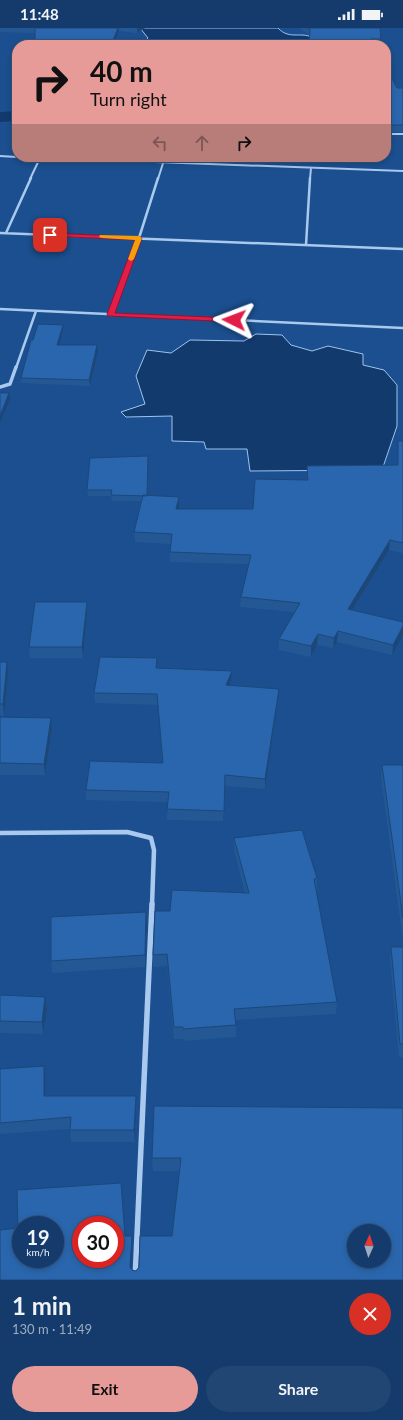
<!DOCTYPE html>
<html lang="en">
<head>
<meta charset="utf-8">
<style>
  body { margin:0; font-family:Lato,sans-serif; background:#214673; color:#f1f3f6; height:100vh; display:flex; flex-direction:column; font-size:15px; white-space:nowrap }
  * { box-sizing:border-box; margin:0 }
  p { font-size:13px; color:#9dadc1 }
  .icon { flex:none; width:22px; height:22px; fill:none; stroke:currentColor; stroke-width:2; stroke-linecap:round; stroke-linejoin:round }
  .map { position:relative; height:1252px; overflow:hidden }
  .side { display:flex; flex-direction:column; background:#143b6b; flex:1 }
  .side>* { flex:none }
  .guide { position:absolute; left:12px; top:12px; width:379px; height:122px; border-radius:16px; box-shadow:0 2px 6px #0003,0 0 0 1px #33557e; background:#e69b98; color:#111; overflow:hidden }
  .needle { width:26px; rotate:3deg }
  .fabs { position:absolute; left:347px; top:1196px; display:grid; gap:8px }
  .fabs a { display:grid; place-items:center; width:44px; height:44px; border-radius:50%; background:#143b6b; box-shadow:0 2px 6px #0003,0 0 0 1px #33557e; font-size:20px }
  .speed { position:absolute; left:12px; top:1188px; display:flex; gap:8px; font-size:20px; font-weight:700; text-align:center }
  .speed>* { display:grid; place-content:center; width:52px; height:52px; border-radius:50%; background:#143b6b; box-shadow:0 2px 6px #0003,0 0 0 1px #33557e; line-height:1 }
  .speed small { font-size:10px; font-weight:400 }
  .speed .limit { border:6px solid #d22; background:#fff; color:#111 }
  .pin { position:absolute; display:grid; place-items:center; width:34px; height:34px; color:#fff; margin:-17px; border-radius:8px; box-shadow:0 2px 6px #0006 }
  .me { position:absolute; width:44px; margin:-22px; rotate:273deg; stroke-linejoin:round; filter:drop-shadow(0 0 3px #0008) }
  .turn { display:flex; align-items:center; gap:14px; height:84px; padding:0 12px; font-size:18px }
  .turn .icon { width:52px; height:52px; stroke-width:2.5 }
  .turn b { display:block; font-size:28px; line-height:34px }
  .lanes { display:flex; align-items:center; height:38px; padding:0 12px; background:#0003; justify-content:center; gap:20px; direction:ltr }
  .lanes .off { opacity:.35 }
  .round { display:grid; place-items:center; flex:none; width:42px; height:42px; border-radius:21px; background:#214673 }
  .overview { display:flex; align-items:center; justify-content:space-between; height:68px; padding:0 12px }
  h1 { font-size:24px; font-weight:700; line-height:30px }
  .cta { display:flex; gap:8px; margin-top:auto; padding:8px 12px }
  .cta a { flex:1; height:46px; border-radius:24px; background:#e69b98; color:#111; font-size:16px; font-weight:700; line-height:46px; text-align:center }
  .cta a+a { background:#214673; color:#f1f3f6 }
  .status { display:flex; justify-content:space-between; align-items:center; height:28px; padding:0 20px; background:#143b6b; direction:ltr }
  .status svg { height:11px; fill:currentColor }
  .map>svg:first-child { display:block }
  .water { fill:#123a6d; stroke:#9cc4f0 }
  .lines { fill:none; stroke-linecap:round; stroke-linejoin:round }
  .canal { fill:#123a6d; fill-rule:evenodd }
  .minor-far4 { stroke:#a9c9ee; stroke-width:2 }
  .minor-far3 { stroke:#a9c9ee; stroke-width:2.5 }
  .minor-far2 { stroke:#a9c9ee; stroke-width:3.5 }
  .minor-far1 { stroke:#a9c9ee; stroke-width:4.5 }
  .minor { stroke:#a9c9ee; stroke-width:5.5 }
  .wall { fill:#245895 }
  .shaded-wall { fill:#1d4779 }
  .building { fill:#2a66ad; stroke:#1d4779; fill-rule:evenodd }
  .route { fill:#e11d48; stroke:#92132f }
  .slow { fill:#f59e0b }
</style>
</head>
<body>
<div class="status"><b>11:48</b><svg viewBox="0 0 49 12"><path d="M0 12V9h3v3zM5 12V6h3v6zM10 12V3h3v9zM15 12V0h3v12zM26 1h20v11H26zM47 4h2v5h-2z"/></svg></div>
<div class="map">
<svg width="403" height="1252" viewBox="0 0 403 1252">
  <rect width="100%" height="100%" fill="#1b4f8f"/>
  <path class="water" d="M140,0H278C290,13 302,2 315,11L305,17H141L148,10Z
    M256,306L282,307L291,317L312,323L328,318L363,326V337L384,342L397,357V398L382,442L250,443L247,421H206L204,414L172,413V388L126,389L121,384L145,376L136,348L147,322L171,325L190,312L244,313Z"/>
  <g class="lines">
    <path class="canal" d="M17,83V93L0,94V84Z"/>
    <path class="minor-far4" d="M386,106H403
      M0,128L17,129
      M20,129L403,143
      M30,151L40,130
      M158,151L165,129
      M310,151L311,140"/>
    <path class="minor-far3" d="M0,205L403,221
      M6,205L31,150
      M306,217L310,150
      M0,281L403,300
      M111,287L139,210L158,150
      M16,340L36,283"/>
    <path class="minor-far2" d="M0,359L10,356L16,339"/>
    <path class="minor-far1" d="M0,805L127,804L151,810L154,822L152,877"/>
    <path class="minor" d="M135,1252L152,876"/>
  </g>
  <path class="wall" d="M0,0H145L137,5L119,3L113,17H35V5L0,4Z
    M300,0H380V17H309L310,8Z
    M386,39L397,60H403V104H386Z
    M63,297V302L59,317L98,323L90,358L21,355V350L33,312Z
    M398,413H403V525L389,522L353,582L403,594L392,627L337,614L333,620L317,617L311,629L279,622V611L294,584L240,579L241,569L249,536L170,534V524L171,516L135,514L134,504L141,473H112L111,468H88L87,462L90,430L148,468L179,479L178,481H253L307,452V438L398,437Z
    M87,574V585L83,630H30L29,619Z
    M0,634L8,645L4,688H0Z
    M157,640L232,643L231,653L230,657L279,661L278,671L265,761L225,758L223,793L167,792L168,774L86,772V762L162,735L158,677L95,675L94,665Z
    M0,689L51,690L52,701L45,747H0Z
    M382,737H403V913L381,749Z
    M234,810L317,850V862H316L337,974L336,986L235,992L236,997V1009L183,1013V1011H174L167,938L153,939V927L170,883L245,865L234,822Z
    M146,884L147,896L145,939L52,945L51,933Z
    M391,919H403V1029H399L390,932Z
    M0,967L45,969L47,981L43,1006L0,1005Z
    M44,1038L45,1050V1068L136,1080L135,1114H71L70,1101L0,1106V1041Z
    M403,1080V1252H0L125,1208H132V1221L131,1241L132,1242L136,1243L172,1208L179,1143H153L152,1130Z"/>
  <path class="shaded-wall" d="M118,0H119V3L113,17H111Z
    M137,0H145L137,5Z
    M63,297V302L58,322L57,317Z
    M97,317L98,323L90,358L89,352Z
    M9,365L10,371L0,395V388Z
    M179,469V479L176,491V481Z
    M390,512L389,522L347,591L348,581Z
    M87,574V585L83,630L82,619Z
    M403,598V607L392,627L393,617Z
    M338,603L337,614L333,620L334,610Z
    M318,606L317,617L311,629V618Z
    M7,634L8,645L4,688L3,676Z
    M232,643L231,653L226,667V657Z
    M279,661L278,671L265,761V751Z
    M51,690L52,701L45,747L44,736Z
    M146,884L147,896L145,939V927Z
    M45,969L47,981L43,1006L42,994Z
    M44,1038L45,1050V1079L44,1068Z
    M136,1068V1080L135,1114L134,1102Z
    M132,1208V1221L131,1252L130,1239Z"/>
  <path class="building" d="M35,0H118L111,17H35Z
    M308,0H380L381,11H371L374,17H309L310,1Z
    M386,39L397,60H403V97H386Z
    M38,296L63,297L57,317H97L89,352L21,350L31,312H33Z
    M0,365H9L0,388Z
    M398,413H403V515L390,512L348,581L403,594V598L393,617L338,603L334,610L318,606L311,618L279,611L300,575L241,569L251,527L170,524L172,506L134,504L143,467L179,469L176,481H253L255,451L308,452L307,438L398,437Z
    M148,428L147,468L111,467L112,462H87L90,430Z
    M35,574H87L82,619H29Z
    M100,629L157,630L156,640L232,643L226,657L279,661L265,751L225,747L224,783L167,781L169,764L86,762L90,733L163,735L157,666L94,665Z
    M0,634H7L3,676H0Z
    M0,689L51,690L44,736L0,735Z
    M382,737H403V890Z
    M302,802L317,850L314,851L337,974L234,981L236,997L183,1001V999H174L167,926L153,927L155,883H170L172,862L249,865L234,810Z
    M146,884L145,927L51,933V889Z
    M391,919H403V1016H400Z
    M0,967L45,969L42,994L0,993Z
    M44,1038V1068H136L134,1102H70L71,1089L0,1095V1041Z
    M154,1078L403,1080V1252H0V1202L18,1200L17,1162L121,1155L125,1208H132L130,1239L132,1242L136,1243L139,1239L140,1208H172L181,1130H152ZM21,1197H55V1231H21ZM81,1197H115V1231H81ZM354,1203H384V1233H354Z"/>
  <path class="route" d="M48,205L141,209L142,210L115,285L234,290L237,292L234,294L108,288L107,286L135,212L50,208H48Z"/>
  <path class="slow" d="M100,207L139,208L142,210L134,231L131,233L128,231L135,212L102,210L99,209Z"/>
</svg>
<div class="fabs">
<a><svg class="needle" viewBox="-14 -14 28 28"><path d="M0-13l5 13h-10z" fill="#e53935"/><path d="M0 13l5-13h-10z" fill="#9dadc1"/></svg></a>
</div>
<div class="speed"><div>19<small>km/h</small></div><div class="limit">30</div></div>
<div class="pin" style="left:50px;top:207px;background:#d93025"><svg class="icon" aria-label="arrive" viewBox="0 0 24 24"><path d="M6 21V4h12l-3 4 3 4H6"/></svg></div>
<svg class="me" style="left:234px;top:292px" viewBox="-20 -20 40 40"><path d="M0-17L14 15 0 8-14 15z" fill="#e11d48" stroke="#fff" stroke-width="4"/></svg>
<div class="guide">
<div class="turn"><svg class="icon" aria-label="right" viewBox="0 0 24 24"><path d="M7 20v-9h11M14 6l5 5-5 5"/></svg><div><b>40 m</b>Turn right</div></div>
<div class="lanes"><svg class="icon off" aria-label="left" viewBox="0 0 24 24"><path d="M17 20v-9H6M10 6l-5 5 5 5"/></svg><svg class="icon off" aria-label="ahead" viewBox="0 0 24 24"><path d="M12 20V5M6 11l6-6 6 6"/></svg><svg class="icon" aria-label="right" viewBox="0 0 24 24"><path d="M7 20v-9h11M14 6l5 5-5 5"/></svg></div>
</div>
</div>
<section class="side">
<div class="overview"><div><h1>1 min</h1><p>130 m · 11:49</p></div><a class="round" style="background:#d93025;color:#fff"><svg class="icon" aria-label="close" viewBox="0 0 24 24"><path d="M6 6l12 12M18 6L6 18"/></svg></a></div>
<div class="cta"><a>Exit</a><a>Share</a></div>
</section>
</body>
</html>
